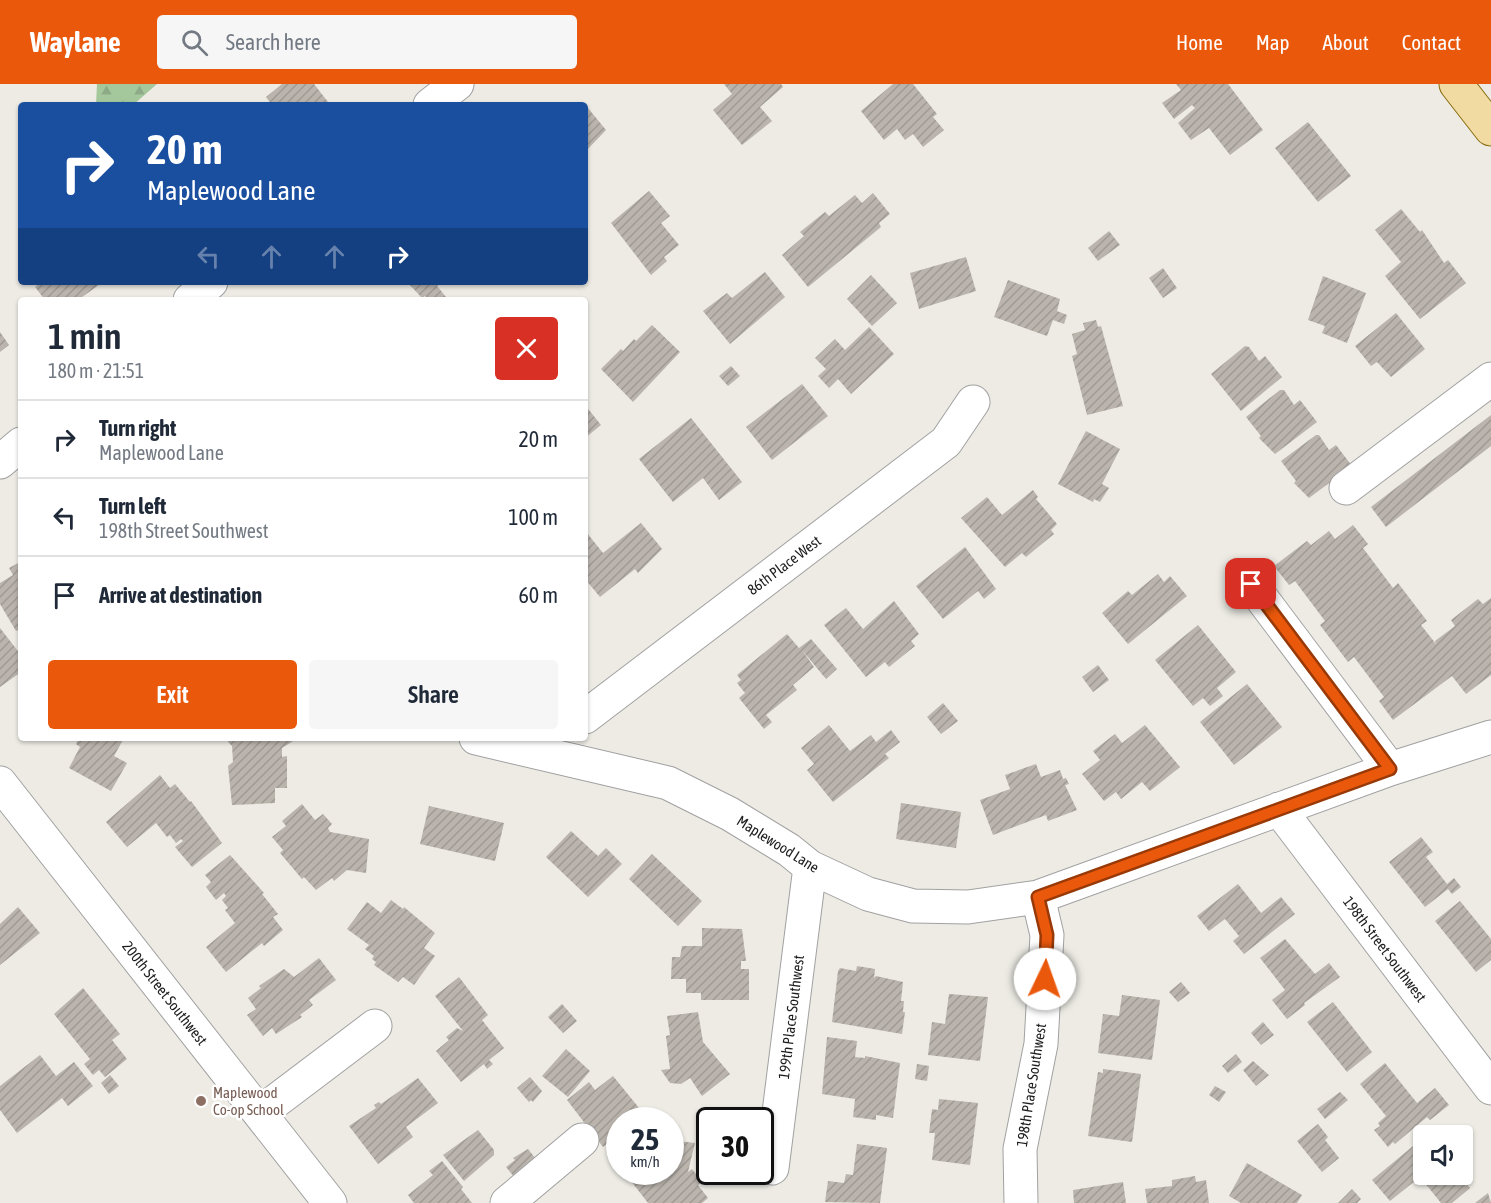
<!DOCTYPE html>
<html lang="en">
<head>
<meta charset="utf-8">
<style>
  body { margin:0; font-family:"Asap Condensed",sans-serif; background:#f6f6f7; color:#1f2937; height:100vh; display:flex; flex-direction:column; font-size:22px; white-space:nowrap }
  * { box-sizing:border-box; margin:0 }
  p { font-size:20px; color:#747a83 }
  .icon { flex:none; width:33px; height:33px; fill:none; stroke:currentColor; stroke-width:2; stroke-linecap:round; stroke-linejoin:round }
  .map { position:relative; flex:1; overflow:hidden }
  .drawer { position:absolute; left:18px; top:213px; width:570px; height:444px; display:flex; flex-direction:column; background:#fff; border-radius:6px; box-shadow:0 2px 4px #0004 }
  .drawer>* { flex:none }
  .banner { position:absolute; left:18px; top:18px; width:570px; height:183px; border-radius:6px; box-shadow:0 2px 4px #0004; background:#1a4fa0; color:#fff; overflow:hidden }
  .buttons { position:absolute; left:1413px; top:1041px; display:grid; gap:12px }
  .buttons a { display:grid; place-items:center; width:60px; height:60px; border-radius:6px; background:#fff; box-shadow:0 2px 4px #0004; font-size:30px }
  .speed { position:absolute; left:606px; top:1023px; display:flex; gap:12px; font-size:30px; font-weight:700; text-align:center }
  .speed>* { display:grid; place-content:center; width:78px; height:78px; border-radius:50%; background:#fff; box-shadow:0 2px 4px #0004; line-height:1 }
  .speed small { font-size:15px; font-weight:400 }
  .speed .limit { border:3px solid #111; border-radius:9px; background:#fff; color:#111 }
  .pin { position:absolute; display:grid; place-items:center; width:51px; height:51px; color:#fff; margin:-26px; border-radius:12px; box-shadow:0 3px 9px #0006 }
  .me { position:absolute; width:66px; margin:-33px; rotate:3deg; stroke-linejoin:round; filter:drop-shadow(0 0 4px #0008) }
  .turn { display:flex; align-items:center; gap:21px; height:126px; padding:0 30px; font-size:27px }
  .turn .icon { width:78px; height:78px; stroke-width:2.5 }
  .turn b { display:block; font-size:42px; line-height:51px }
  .lanes { display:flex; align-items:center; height:57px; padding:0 30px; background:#0003; justify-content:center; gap:30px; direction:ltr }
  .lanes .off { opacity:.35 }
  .round { display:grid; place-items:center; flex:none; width:63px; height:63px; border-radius:6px; background:#f6f6f7 }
  .headline { display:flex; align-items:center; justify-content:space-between; height:102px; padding:0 30px }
  h1 { font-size:36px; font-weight:600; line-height:45px }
  .button { display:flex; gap:12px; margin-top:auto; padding:12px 30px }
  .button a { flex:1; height:69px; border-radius:6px; background:#ea580c; color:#fff; font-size:24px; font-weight:600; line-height:69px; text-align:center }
  .button a+a { background:#f6f6f7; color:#1f2937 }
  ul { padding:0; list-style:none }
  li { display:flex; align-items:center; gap:18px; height:78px; padding:0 30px; border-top:2px solid #e0e1e3 }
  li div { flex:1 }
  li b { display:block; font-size:22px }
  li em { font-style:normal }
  header { display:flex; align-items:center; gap:36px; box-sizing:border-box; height:84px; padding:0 30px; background:#ea580c; color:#fff }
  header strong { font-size:28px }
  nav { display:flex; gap:33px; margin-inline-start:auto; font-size:21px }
  .search { width:420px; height:54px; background:#f6f6f7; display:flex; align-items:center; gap:15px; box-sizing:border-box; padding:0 21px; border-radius:6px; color:#747a83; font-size:22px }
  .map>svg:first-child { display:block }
  .forest { fill:url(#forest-firs) }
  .building { fill:url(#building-hatch) }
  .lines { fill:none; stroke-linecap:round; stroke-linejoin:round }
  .minor-casing { stroke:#a1a1a1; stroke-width:35 }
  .major-casing { stroke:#876e0e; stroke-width:35 }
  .minor { stroke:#fff; stroke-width:33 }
  .major { stroke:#f2daa3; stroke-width:33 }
  .route-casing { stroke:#983908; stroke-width:15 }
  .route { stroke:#ea580c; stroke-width:10 }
  .education-dot { fill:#8d6e63; stroke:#fff; stroke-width:2 }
  .labels { text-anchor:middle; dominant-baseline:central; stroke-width:5; stroke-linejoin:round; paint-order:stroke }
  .street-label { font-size:15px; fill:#1d1d1d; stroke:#fff }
  .education-label { font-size:15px; fill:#785e54; stroke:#fff; text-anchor:start }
</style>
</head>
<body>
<header>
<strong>Waylane</strong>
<div class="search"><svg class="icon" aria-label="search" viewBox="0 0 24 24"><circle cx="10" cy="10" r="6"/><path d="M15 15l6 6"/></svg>Search here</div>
<nav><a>Home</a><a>Map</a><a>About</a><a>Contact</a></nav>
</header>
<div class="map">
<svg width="1491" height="1119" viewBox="0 0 1491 1119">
  <defs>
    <pattern id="forest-firs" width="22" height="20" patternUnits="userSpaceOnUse" patternTransform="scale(1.5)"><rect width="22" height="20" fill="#a4c89c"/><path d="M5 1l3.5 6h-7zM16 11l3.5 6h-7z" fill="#8dab86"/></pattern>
    <pattern id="building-hatch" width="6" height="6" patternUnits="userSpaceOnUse" patternTransform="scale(1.5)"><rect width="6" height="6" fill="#bab4ad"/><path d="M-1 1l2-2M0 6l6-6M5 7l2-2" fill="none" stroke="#9f9a94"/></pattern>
  </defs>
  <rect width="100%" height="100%" fill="#edebe4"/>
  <path class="forest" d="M97,0H157L133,21H96Z"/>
  <path class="building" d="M282,0H314L328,18L324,21H272L266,13Z
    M724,0H781L783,3L760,23L772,37L742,61L713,26L732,10Z
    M893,0H913L937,30L933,33L944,46L923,63L913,50L905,56L897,45L884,56L861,27Z
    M1176,0H1228L1263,46L1230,71L1209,44L1191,56L1178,39L1195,24L1192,21L1174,35L1162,19L1181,6Z
    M588,24L606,46L585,68V26Z
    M1308,38L1351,92L1318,118L1275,64Z
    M649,107L670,132L661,139L679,161L664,173L667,177L651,191L611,139Z
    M873,109L890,130L879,139L881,143L808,203L782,171L804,152L800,148L825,128L829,132L855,111L862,119Z
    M1401,125L1420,148L1422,146L1444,179L1448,176L1466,199L1420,235L1385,192L1401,178L1375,146Z
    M1109,147L1120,161L1098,177L1088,164Z
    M966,173L976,207L919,225L910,189Z
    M1163,184L1177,204L1163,214L1149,194Z
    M765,188L785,213L730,260L703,227L727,209L732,214Z
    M871,191L897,219L872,242L847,215Z
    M1323,192L1366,209L1347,259L1322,249L1325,242L1308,236Z
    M1008,196L1060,215L1057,227L1067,231L1064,240L1053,236L1047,252L994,233Z
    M41,198H103L78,216H45L35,203Z
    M407,198H442L437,202L446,213L442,216H429L425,212L422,214Z
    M1396,229L1425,265L1391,293L1377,278L1371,282L1355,262Z
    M1096,236L1098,243L1101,242L1123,322L1087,331L1072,272L1077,270L1072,250L1085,246L1083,239Z
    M652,241L680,268L633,318L601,285L621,265L623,267L634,255L636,257Z
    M869,243L894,270L851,310L838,295L829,304L818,292L826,285L815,274L835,255L845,266Z
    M0,248L9,261L0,268Z
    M1245,262L1249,263L1259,277L1265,272L1282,293L1241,327L1211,290Z
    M731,282L740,292L728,302L719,292Z
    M802,300L828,332L772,376L746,343Z
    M1280,306H1284L1294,321L1300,316L1317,338L1275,370L1259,354L1261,352L1246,333Z
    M585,321L601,341L585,354Z
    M1491,331V362L1386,443L1371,423Z
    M691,334L742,398L719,416L703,394L673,418L639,375Z
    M1086,347L1120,365L1102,400L1109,404L1100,418L1094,415L1093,418L1058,400Z
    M1316,351H1319L1329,366L1336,361L1352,382L1309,414L1294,399L1296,397L1281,377Z
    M1033,406L1038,413L1036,415L1057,440L1051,446L1054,450L1026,473L1022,469L1005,483L961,434L987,413L1002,431Z
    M641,439L662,465L638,489L635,485L600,513L585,495V451L587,449L603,469Z
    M1353,441L1368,460L1363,464L1393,504L1398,499L1427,537L1421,541L1436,560L1435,557L1455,542L1451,536L1478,515L1483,520L1491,514V591L1466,610L1452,592L1393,636L1379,617L1384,613L1354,573L1348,578L1320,541L1325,537L1295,497L1289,501L1274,482L1307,457L1311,461L1329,447L1335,455Z
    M965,463L996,505L984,515L978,507L943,535L916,502Z
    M20,478L21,545L16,547L0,520V499L13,491L9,484Z
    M1158,490L1164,498L1170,492L1187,512L1128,560L1102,529L1128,507L1132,511Z
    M894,517L919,550L911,557L915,562L889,583L885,578L866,593L824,541L846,524L863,545Z
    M1198,541L1236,588L1217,604L1223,612L1210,622L1203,614L1193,622L1155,576Z
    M0,544L21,571V588L0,603Z
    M787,550L799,564L811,555L837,585L826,595L802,566L814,583L793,601L797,606L766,631L772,638L764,645L739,614L745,609L737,599L741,596L737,591Z
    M1098,581L1109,596L1093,608L1082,593Z
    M1247,600L1282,643L1234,681L1200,638Z
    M943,619L958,637L941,650L927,633Z
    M829,641L850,667L871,651L876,658L891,646L900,658L885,670L889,674L833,718L807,686L814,680L801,664Z
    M1145,641L1180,683L1150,707L1142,698L1121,715L1116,708L1104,717L1082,690L1100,676L1093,667L1115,650L1122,659Z
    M79,654H124L114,672L127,679L111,707L69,684L80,663L76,660Z
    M228,654H298L282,664V673L287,672V704H275V719L232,721L228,682L233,678L232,662L228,658Z
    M1036,680L1041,693L1060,686L1063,695L1066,694L1069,700L1065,701L1077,726L1048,737L1046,731L993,751L980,716L1010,705L1005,691Z
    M160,691L170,704L175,700L190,718L191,717L222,759L192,783L175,763L183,757L181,755L176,759L170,751L167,753L156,739L127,763L106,738Z
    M901,719L961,728L956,764L896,755Z
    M302,720L315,736L323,730L332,740L328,744L330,748L369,755L366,789L347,786L334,797L332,794L316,806L304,793L302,795L280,769L283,766L272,753L286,742L282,737Z
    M429,722L504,739L495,777L420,760Z
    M571,747L598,772L606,764L622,780L588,813L546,773Z
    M1421,753L1433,768L1426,773L1447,800L1454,794L1461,803L1452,810L1448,805L1425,823L1389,778Z
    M652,770L702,817L678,842L629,795Z
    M230,771L264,809L262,810L278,830L273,833L283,846L264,862L262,859L226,888L206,863L235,839L225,826L228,824L222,816L226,812L224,809L216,816L206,803L211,798L205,791Z
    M1238,800L1261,829L1281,813L1295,830L1244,870L1233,857L1239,852L1225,835L1209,847L1197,832Z
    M391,816L403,825L404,823L435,849L424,864L435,872L414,901L403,893L398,898L374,881L376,878L372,875L374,872L365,865L369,861L347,845L367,818L381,829Z
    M1460,817L1491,855V876L1476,888L1435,837Z
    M18,823L40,849L0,881V840Z
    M702,844L742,845L746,877H741V885H749V916H701V909H686V895H671L672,873H680L682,862H702Z
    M1285,855L1315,890L1329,879L1340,893L1304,919L1305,921L1287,935L1272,916L1285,906L1260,874Z
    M319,874L336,896L309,916L313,921L300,931L302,933L276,950L272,944L263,952L247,931L256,925L248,914L261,904L259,902L284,885L294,893Z
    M857,882L875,885L874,894L876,892L903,898L901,917H904L903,928H905L902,950L832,938L838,887L840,884L856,887Z
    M459,893L488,931L482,936L504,964L489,976L493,980L487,985L484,980L461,998L436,967L449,956L446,953L457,944L463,947L435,912Z
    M1181,898L1190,909L1178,918L1169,908Z
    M83,904L120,950L112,956L127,975L105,993L99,986L93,991L84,980L90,975L54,930Z
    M949,910L988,913L980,977L928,971L932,938L945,940Z
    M1122,911L1160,916L1152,976L1098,969L1103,930L1119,932Z
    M1333,918L1372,968L1347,988L1307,938Z
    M562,920L577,937L563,949L548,933Z
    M698,928L703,958L730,990L702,1012L690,994L681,1000L670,999L661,986L670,985L666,952L670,951L667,932Z
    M1263,938L1274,951L1261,961L1251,949Z
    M827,953L857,957L855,973L865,974V972L900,979L893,1034L876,1031V1036L853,1033L855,1015L822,1010Z
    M566,965L590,987L568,1013L542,992Z
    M1236,970L1242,978L1228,989L1222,982Z
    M40,971L56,992L74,978L93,1002L68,1022L62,1014L17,1049L0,1026V1002Z
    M1253,977L1269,991L1256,1002L1243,986Z
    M1385,979L1417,1019L1435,1004L1449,1021L1430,1036L1427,1033L1395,1060L1393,1058L1388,1063L1374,1046L1380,1042L1378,1039L1386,1032L1360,1000Z
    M917,980L929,982L927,997L915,995Z
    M1103,985L1141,990L1132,1058L1088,1052L1098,988L1103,989Z
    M110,991L119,1002L109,1010L101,999Z
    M613,992L644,1030L636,1036H620V1050L603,1063L567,1016L589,998L595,1006Z
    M530,993L542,1007L533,1018L531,1016L529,1018L517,1004Z
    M418,994L438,1019L406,1043L413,1053L378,1080L349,1042L376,1024L374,1021L379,1018L381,1020Z
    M1215,1002L1226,1008L1219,1018L1209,1011Z
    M1340,1008L1348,1016L1325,1035L1317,1025Z
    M939,1015L978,1019L970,1081L932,1076L935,1049H929L932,1025L938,1026Z
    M1318,1040L1328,1053L1325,1056L1339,1074L1322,1088L1297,1057Z
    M478,1046L494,1066V1071L464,1097L443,1071Z
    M1424,1053V1090H1462V1079L1471,1090L1464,1096L1470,1104L1452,1119H1441L1420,1093L1390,1117L1372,1096Z
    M670,1056L695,1059L688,1088L692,1085L702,1098L698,1101L708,1114L702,1119H648L631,1097L643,1088L656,1090L657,1088H670Z
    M857,1060L887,1064L880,1119L825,1118L828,1097L844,1099L846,1090L853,1091Z
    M528,1065L543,1084L521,1101L506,1083L515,1076L513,1074Z
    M442,1077L463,1103L461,1105L472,1119H414L408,1111L433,1091L429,1087Z
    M1247,1079L1302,1111L1297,1119H1241L1229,1112Z
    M1195,1092L1196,1098L1206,1096L1209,1119H1147L1145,1105L1172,1102V1096Z
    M1123,1098L1126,1119H1074L1073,1106Z
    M1352,1105L1361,1115L1357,1119H1338Z
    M1488,1109L1491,1119H1475Z"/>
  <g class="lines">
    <g class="minor-casing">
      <path id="minor" d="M430,21L457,0
        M190,216L211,198
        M0,378L21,360
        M1346,404L1491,295
        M1251,500L1390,685
        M585,633L946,358L973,318
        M476,654L668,699L730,730L789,766L810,783L868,810L913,822L968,823L1038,813L1390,685L1491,653
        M0,699L330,1119
        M1279,725L1491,1004
        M260,1029L375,942
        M772,1084L810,783
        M507,1119L582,1056
        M1021,1119L1020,1065L1041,960L1047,851L1038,813"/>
    </g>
    <g class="major-casing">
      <path id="major" d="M1456,0L1491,45"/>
    </g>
    <use href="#minor" class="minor"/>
    <use href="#major" class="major"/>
  </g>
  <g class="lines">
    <g class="route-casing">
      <path id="route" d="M1045,895L1047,851L1038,813L1390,685L1251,500"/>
    </g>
    <use href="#route" class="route"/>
  </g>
  <circle class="education-dot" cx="201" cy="1017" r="6"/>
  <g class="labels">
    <g class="street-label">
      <text transform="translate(784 481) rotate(-37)">86th Place West</text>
      <text transform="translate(778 760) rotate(32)">Maplewood Lane</text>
      <text transform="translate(1385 865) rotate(53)">198th Street Southwest</text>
      <text transform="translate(165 909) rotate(52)">200th Street Southwest</text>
      <text transform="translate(791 933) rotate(-83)">199th Place Southwest</text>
      <text transform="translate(1031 1001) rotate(-81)">198th Place Southwest</text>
    </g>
    <g class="education-label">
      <text x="213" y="1008">Maplewood<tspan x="213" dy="17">Co-op School</tspan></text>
    </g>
  </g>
</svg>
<div class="buttons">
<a><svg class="icon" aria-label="sound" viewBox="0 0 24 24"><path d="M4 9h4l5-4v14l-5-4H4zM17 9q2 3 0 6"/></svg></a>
</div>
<div class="speed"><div>25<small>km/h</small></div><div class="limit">30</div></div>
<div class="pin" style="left:1251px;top:500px;background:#d93025"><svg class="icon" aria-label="arrive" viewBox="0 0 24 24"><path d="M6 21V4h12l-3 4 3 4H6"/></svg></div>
<svg class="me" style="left:1045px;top:895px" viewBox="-20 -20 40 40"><circle r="19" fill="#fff"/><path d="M0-13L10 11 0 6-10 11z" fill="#ea580c"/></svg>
<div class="banner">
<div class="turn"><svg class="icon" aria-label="right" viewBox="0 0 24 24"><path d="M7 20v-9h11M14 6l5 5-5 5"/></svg><div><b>20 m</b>Maplewood Lane</div></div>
<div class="lanes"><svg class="icon off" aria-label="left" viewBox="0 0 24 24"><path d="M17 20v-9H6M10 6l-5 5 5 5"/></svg><svg class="icon off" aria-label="ahead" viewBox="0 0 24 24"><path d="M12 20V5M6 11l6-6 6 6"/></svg><svg class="icon off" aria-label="ahead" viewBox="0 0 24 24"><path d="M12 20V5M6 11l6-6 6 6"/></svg><svg class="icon" aria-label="right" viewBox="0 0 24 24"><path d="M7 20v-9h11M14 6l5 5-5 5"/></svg></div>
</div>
<section class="drawer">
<div class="headline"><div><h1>1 min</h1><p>180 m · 21:51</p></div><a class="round" style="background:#d93025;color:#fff"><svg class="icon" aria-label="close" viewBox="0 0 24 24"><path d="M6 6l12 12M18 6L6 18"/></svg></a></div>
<ul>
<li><svg class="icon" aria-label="right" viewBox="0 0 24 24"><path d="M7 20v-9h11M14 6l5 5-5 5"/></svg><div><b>Turn right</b><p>Maplewood Lane</p></div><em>20 m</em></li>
<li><svg class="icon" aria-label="left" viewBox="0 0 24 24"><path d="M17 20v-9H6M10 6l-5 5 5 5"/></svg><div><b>Turn left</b><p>198th Street Southwest</p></div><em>100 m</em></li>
<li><svg class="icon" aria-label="arrive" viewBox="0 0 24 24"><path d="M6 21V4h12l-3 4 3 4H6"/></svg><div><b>Arrive at destination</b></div><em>60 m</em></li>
</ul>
<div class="button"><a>Exit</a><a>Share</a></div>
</section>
</div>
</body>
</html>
